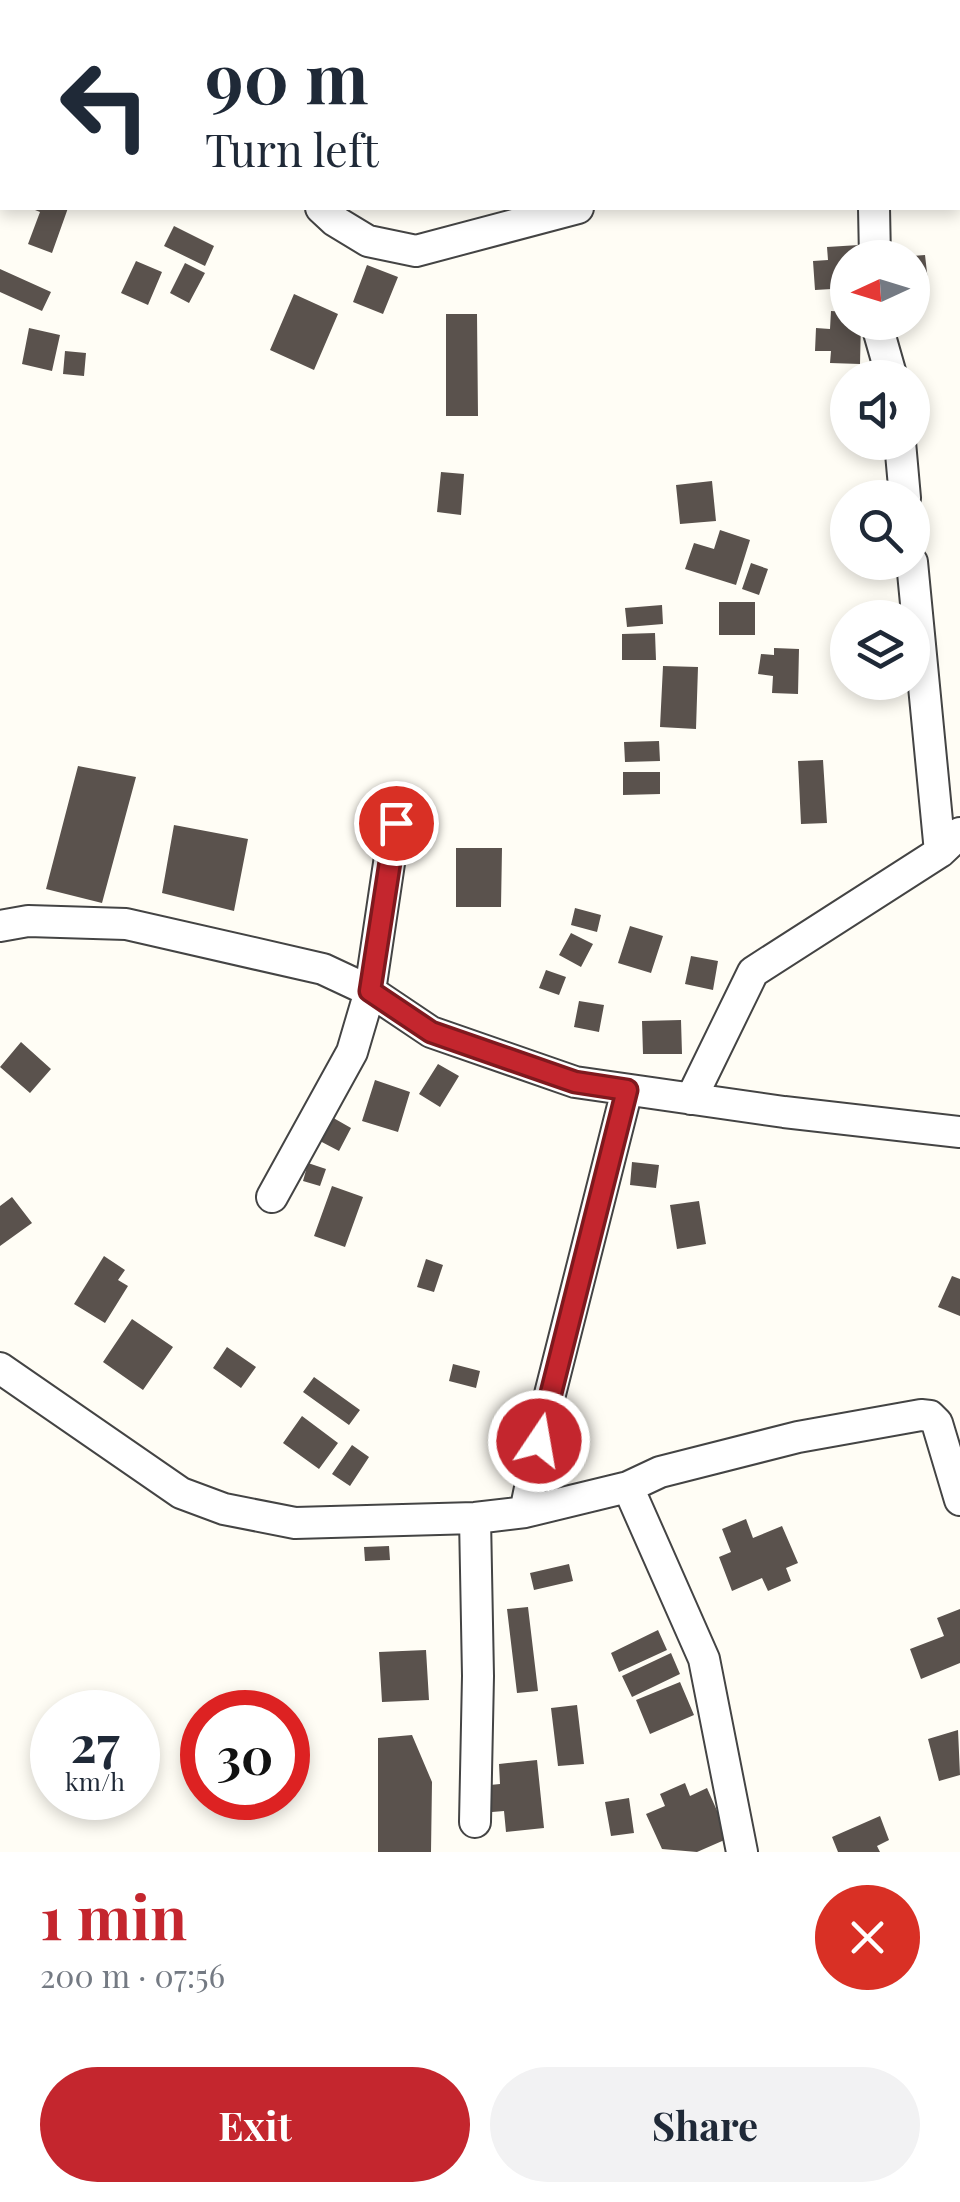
<!DOCTYPE html>
<html lang="en">
<head>
<meta charset="utf-8">
<style>
  body { margin:0; font-family:"Playfair Display",serif; background:#f2f2f3; color:#1f2937; height:100vh; display:flex; flex-direction:column; font-size:38px; white-space:nowrap }
  * { box-sizing:border-box; margin:0 }
  p { font-size:32px; color:#747a83 }
  .icon { flex:none; width:55px; height:55px; fill:none; stroke:currentColor; stroke-width:2; stroke-linecap:round; stroke-linejoin:round }
  .map { position:relative; height:1852px; overflow:hidden }
  .details { display:flex; flex-direction:column; background:#fff; flex:1 }
  .details>* { flex:none }
  .hud { position:absolute; left:0px; top:0px; width:960px; height:210px; box-shadow:0 5px 15px #0003; background:#fff; color:#1f2937; overflow:hidden }
  .needle { width:65px; rotate:266deg }
  .controls { position:absolute; left:830px; top:240px; display:grid; gap:20px }
  .controls a { display:grid; place-items:center; width:100px; height:100px; border-radius:50%; background:#fff; box-shadow:0 5px 15px #0003; font-size:50px }
  .speed { position:absolute; left:30px; top:1690px; display:flex; gap:20px; font-size:50px; font-weight:700; text-align:center }
  .speed>* { display:grid; place-content:center; width:130px; height:130px; border-radius:50%; background:#fff; box-shadow:0 5px 15px #0003; line-height:1 }
  .speed small { font-size:25px; font-weight:400 }
  .speed .limit { border:15px solid #d22; background:#fff; color:#111 }
  .pin { position:absolute; display:grid; place-items:center; width:85px; height:85px; color:#fff; margin:-42px; border:5px solid #fff; border-radius:50%; box-shadow:0 2px 10px #0007 }
  .me { position:absolute; width:110px; margin:-55px; rotate:12deg; stroke-linejoin:round; filter:drop-shadow(0 0 8px #0008) }
  .turn { display:flex; align-items:center; gap:35px; height:210px; padding:0 40px; font-size:45px }
  .turn .icon { width:130px; height:130px; stroke-width:2.5 }
  .turn b { display:block; font-size:70px; line-height:85px }
  .round { display:grid; place-items:center; flex:none; width:105px; height:105px; border-radius:52px; background:#f2f2f3 }
  .head { display:flex; align-items:center; justify-content:space-between; height:170px; padding:0 40px }
  h1 { font-size:60px; font-weight:700; line-height:75px; color:#c4262e }
  .cta { display:flex; gap:20px; margin-top:auto; padding:20px 40px }
  .cta a { flex:1; height:115px; border-radius:60px; background:#c4262e; color:#fff; font-size:40px; font-weight:700; line-height:115px; text-align:center }
  .cta a+a { background:#f2f2f3; color:#1f2937 }
  .map>svg:first-child { display:block }
  .building { fill:#5a524d }
  .lines { fill:none; stroke-linecap:round; stroke-linejoin:round }
  .minor-casing { stroke:#444; stroke-width:34 }
  .minor { stroke:#fff; stroke-width:30 }
  .route-casing { stroke:#7f191e; stroke-width:25 }
  .route { stroke:#c4262e; stroke-width:18 }
</style>
</head>
<body>
<div class="map">
<svg width="960" height="1852" viewBox="0 0 960 1852">
  <rect width="100%" height="100%" fill="#fffdf5"/>
  <path class="building" d="M30,208H68L52,253L28,244L40,212Z
    M174,226L214,246L205,266L164,246Z
    M859,245L860,258H848V300L833,301L832,289L815,290L813,261L828,260L827,247Z
    M925,255L928,281L912,282V256Z
    M136,261L162,272L148,305L121,293Z
    M185,263L205,273L189,303L170,293Z
    M367,265L398,277L383,314L353,302Z
    M0,269L51,292L42,311L0,292Z
    M294,294L338,314L314,370L270,350Z
    M831,311L848,312V322H861L860,364L830,363L831,351H815L816,328L830,329Z
    M446,314H477L478,416H446Z
    M29,328L60,335L52,371L22,364Z
    M65,351L86,353L84,376L63,374Z
    M441,472L464,474L461,515L437,512Z
    M712,481L716,521L680,524L676,485Z
    M720,530L750,540L736,585L685,569L694,543L714,549Z
    M751,563L768,569L759,595L742,589Z
    M719,602H755V635H719Z
    M662,605L663,624L627,627L625,608Z
    M655,633L656,660H622V634Z
    M774,648L799,649L798,694L772,693L773,676L758,674L761,654L774,655Z
    M663,666L698,667L696,729L660,727Z
    M659,741L660,761L625,762L624,742Z
    M823,760L827,823L801,824L798,761Z
    M78,766L136,777L102,903L46,889Z
    M623,772H660V794L623,795Z
    M174,825L248,839L234,911L162,893Z
    M456,848H502L501,907H456Z
    M575,908L601,915L597,932L571,925Z
    M630,926L663,936L651,973L618,963Z
    M571,933L593,944L581,967L559,955Z
    M691,956L718,961L713,990L685,984Z
    M546,970L566,977L559,995L539,988Z
    M579,1001L604,1005L599,1032L574,1027Z
    M681,1020L682,1054H643L642,1021Z
    M21,1042L51,1069L30,1093L0,1067Z
    M438,1064L459,1076L440,1107L419,1094Z
    M375,1080L410,1092L398,1132L362,1121Z
    M330,1116L351,1128L339,1151L318,1140Z
    M632,1162L659,1165L656,1188L630,1185Z
    M308,1163L326,1169L320,1186L303,1181Z
    M332,1186L363,1197L345,1247L314,1236Z
    M12,1197L32,1223L0,1246V1206Z
    M699,1201L706,1244L677,1249L670,1205Z
    M104,1256L125,1270L118,1280L128,1286L105,1323L74,1304Z
    M426,1259L443,1265L434,1292L417,1287Z
    M952,1276L960,1279V1316L938,1307Z
    M132,1319L173,1347L143,1390L103,1362Z
    M227,1347L256,1367L241,1388L213,1368Z
    M453,1364L480,1371L476,1388L449,1381Z
    M314,1377L360,1410L349,1425L303,1392Z
    M302,1416L338,1443L319,1469L283,1443Z
    M352,1445L369,1457L350,1486L332,1474Z
    M746,1519L753,1538L782,1526L798,1563L786,1568L791,1581L768,1591L762,1578L732,1591L719,1557L731,1552L722,1529Z
    M389,1546L390,1560L365,1561L364,1547Z
    M569,1564L573,1581L534,1590L530,1573Z
    M528,1607L538,1691L517,1693L507,1609Z
    M960,1609V1663L921,1679L910,1649L944,1636L937,1618Z
    M658,1630L667,1650L619,1672L611,1653Z
    M426,1650L429,1700L382,1702L379,1652Z
    M671,1653L680,1674L632,1697L622,1676Z
    M680,1682L694,1715L650,1734L636,1700Z
    M577,1705L584,1764L558,1766L551,1708Z
    M958,1730L960,1775L939,1781L928,1739Z
    M412,1735L432,1782L431,1852H378V1738Z
    M537,1760L544,1828L506,1832L504,1811L492,1812L490,1785L500,1784L499,1764Z
    M685,1783L690,1796L707,1788L729,1838L697,1852L662,1849L646,1814L665,1806L660,1794Z
    M629,1798L634,1833L611,1836L605,1802Z
    M880,1816L889,1840L877,1846L880,1852H838L832,1837Z"/>
  <g class="lines">
    <g class="minor-casing">
      <path id="minor" d="M108,0L110,2
        M646,2L647,0
        M958,117L960,116
        M321,208L335,221L368,241L416,251L578,208
        M874,208L875,258
        M876,322L892,378
        M900,442L905,498
        M912,562L940,852
        M0,926L28,921L126,924L323,969L370,991L431,1032L575,1082L784,1112L960,1132
        M691,1099L753,972L940,852L960,833
        M272,1197L352,1052L370,991L395,823
        M0,1368L181,1493L224,1509L295,1523L475,1518L525,1512L628,1487L660,1472L798,1437L921,1415L930,1416L937,1423L960,1500
        M628,1487L704,1659L742,1852
        M525,1512L547,1406L627,1090
        M475,1822L478,1676L475,1518"/>
    </g>
    <use href="#minor" class="minor"/>
  </g>
  <g class="lines">
    <g class="route-casing">
      <path id="route" d="M396,823L370,991L431,1032L575,1082L627,1090L539,1441"/>
    </g>
    <use href="#route" class="route"/>
  </g>
</svg>
<div class="controls">
<a><svg class="needle" viewBox="-14 -14 28 28"><path d="M0-13l5 13h-10z" fill="#e53935"/><path d="M0 13l5-13h-10z" fill="#747a83"/></svg></a>
<a><svg class="icon" aria-label="sound" viewBox="0 0 24 24"><path d="M4 9h4l5-4v14l-5-4H4zM17 9q2 3 0 6"/></svg></a>
<a><svg class="icon" aria-label="search" viewBox="0 0 24 24"><circle cx="10" cy="10" r="6"/><path d="M15 15l6 6"/></svg></a>
<a><svg class="icon" aria-label="layers" viewBox="0 0 24 24"><path d="M12 4l9 5-9 5-9-5zM3 14l9 5 9-5"/></svg></a>
</div>
<div class="speed"><div>27<small>km/h</small></div><div class="limit">30</div></div>
<div class="pin" style="left:396px;top:823px;background:#d93025"><svg class="icon" aria-label="arrive" viewBox="0 0 24 24"><path d="M6 21V4h12l-3 4 3 4H6"/></svg></div>
<svg class="me" style="left:539px;top:1441px" viewBox="-20 -20 40 40"><circle r="17" fill="#c4262e" stroke="#fff" stroke-width="3"/><path d="M0-11L8 9 0 5-8 9z" fill="#fff"/></svg>
<div class="hud">
<div class="turn"><svg class="icon" aria-label="left" viewBox="0 0 24 24"><path d="M17 20v-9H6M10 6l-5 5 5 5"/></svg><div><b>90 m</b>Turn left</div></div>
</div>
</div>
<section class="details">
<div class="head"><div><h1>1 min</h1><p>200 m · 07:56</p></div><a class="round" style="background:#d93025;color:#fff"><svg class="icon" aria-label="close" viewBox="0 0 24 24"><path d="M6 6l12 12M18 6L6 18"/></svg></a></div>
<div class="cta"><a>Exit</a><a>Share</a></div>
</section>
</body>
</html>
